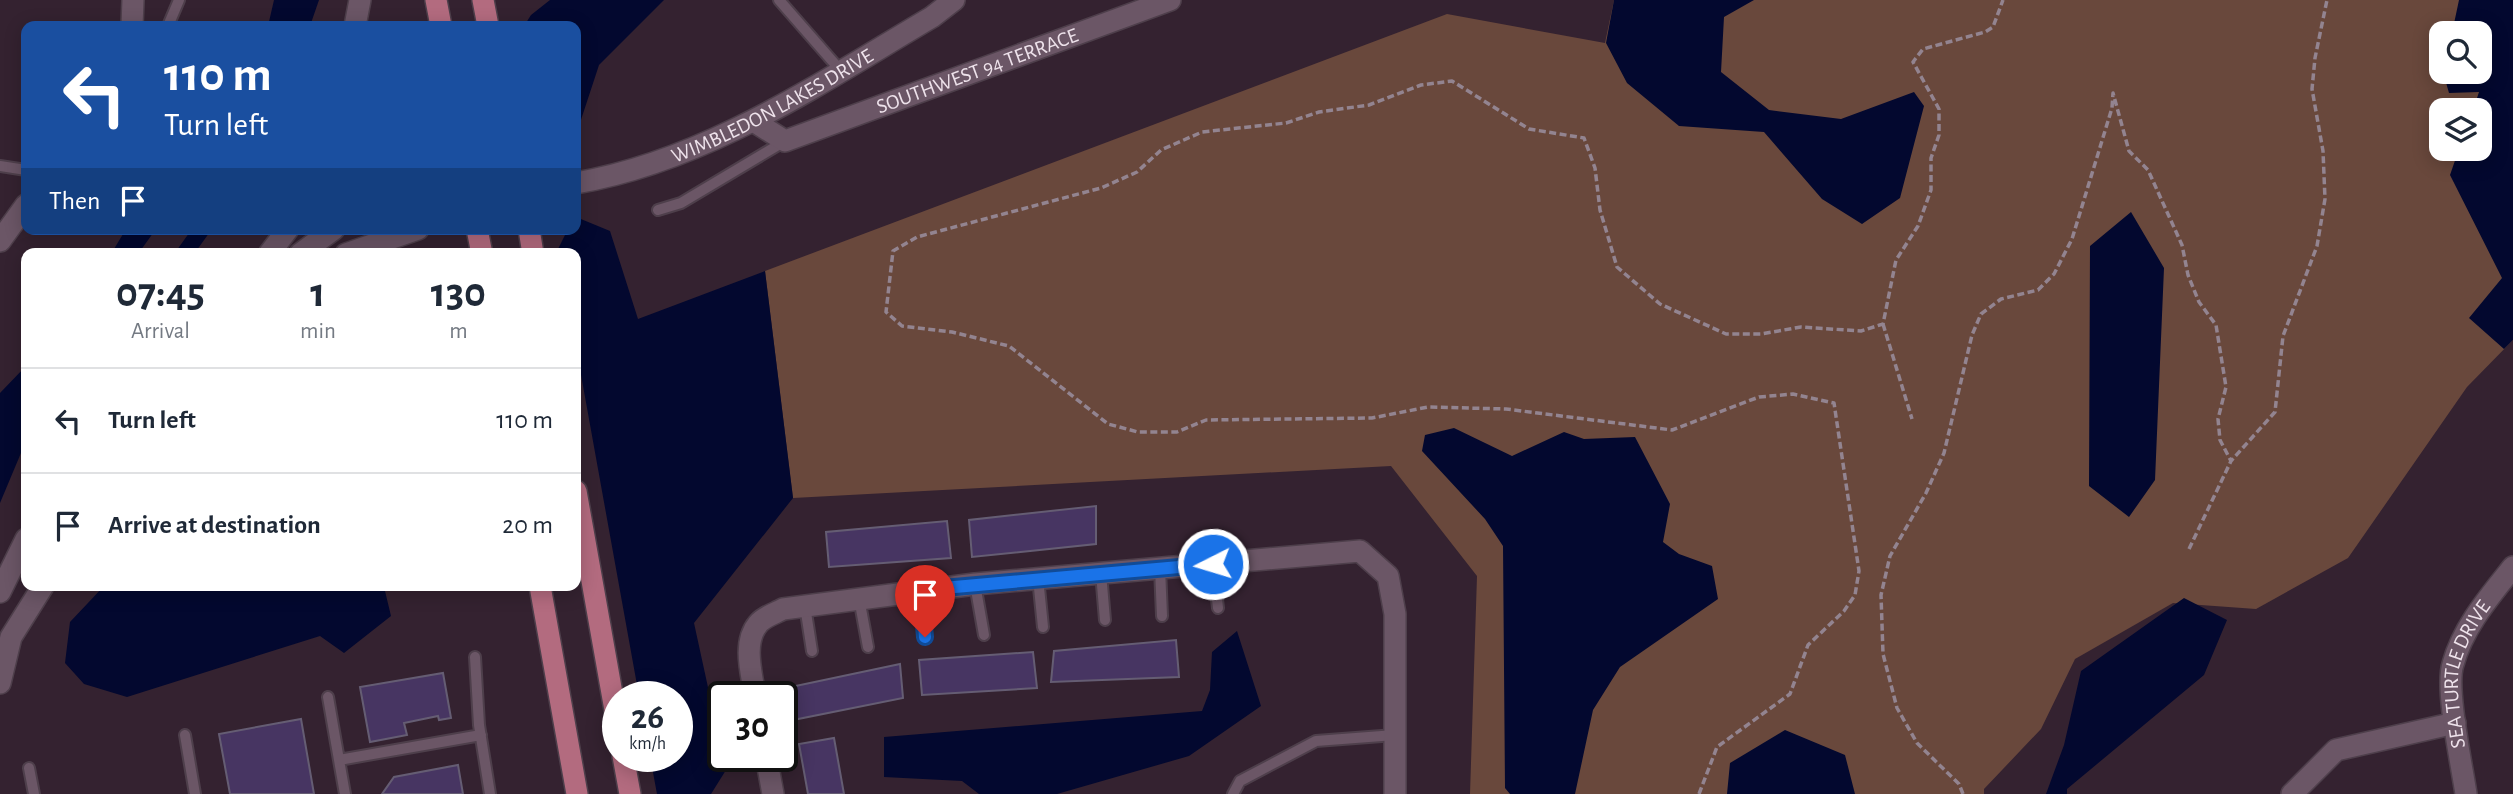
<!DOCTYPE html>
<html lang="en">
<head>
<meta charset="utf-8">
<style>
  body { margin:0; font-family:"Alegreya Sans",sans-serif; background:#f2f2f3; color:#1f2937; height:100vh; display:flex; flex-direction:column; font-size:26px; white-space:nowrap }
  * { box-sizing:border-box; margin:0 }
  p { font-size:23px; color:#747a83 }
  .icon { flex:none; width:38px; height:38px; fill:none; stroke:currentColor; stroke-width:2; stroke-linecap:round; stroke-linejoin:round }
  .map { position:relative; flex:1; overflow:hidden }
  .side { position:absolute; left:21px; top:248px; width:560px; height:343px; display:flex; flex-direction:column; background:#fff; border-radius:14px; box-shadow:0 4px 18px #0003 }
  .side>* { flex:none }
  .banner { position:absolute; left:21px; top:21px; width:560px; height:214px; border-radius:14px; box-shadow:0 4px 18px #0003; background:#1a4fa0; color:#fff; overflow:hidden }
  .controls { position:absolute; left:2429px; top:21px; display:grid; gap:14px }
  .controls a { display:grid; place-items:center; width:63px; height:63px; border-radius:14px; background:#fff; box-shadow:0 4px 18px #0003; font-size:35px }
  .speed { position:absolute; left:602px; top:681px; display:flex; gap:14px; font-size:35px; font-weight:700; text-align:center }
  .speed>* { display:grid; place-content:center; width:91px; height:91px; border-radius:50%; background:#fff; box-shadow:0 4px 18px #0003; line-height:1 }
  .speed small { font-size:18px; font-weight:400 }
  .speed .limit { border:4px solid #111; border-radius:10px; background:#fff; color:#111 }
  .pin { position:absolute; display:grid; place-items:center; width:60px; height:60px; color:#fff; margin:-72px -30px; border-radius:50% 50% 50% 0; rotate:-45deg; box-shadow:0 0 7px #0007 }
  .pin .icon { rotate:45deg }
  .me { position:absolute; width:77px; margin:-38px; rotate:265deg; stroke-linejoin:round; filter:drop-shadow(0 0 5px #0008) }
  .turn { display:flex; align-items:center; gap:24px; height:147px; padding:0 28px; font-size:32px }
  .turn .icon { width:91px; height:91px; stroke-width:2.5 }
  .turn b { display:block; font-size:49px; line-height:60px }
  .then { display:flex; align-items:center; height:66px; padding:0 28px; background:#0003; gap:14px; font-size:26px }
  .eta { display:flex; justify-content:space-evenly; align-items:center; height:119px; text-align:center }
  .eta b { font-size:42px; font-weight:700; line-height:49px }
  ul { padding:0; list-style:none }
  li { display:flex; align-items:center; gap:21px; height:105px; padding:0 28px; border-top:2px solid #e0e1e3 }
  li div { flex:1 }
  li b { display:block; font-size:26px }
  li em { font-style:normal }
  .map>svg:first-child { display:block }
  .green { fill:#69483c; fill-rule:evenodd }
  .water { fill:#03082f }
  .building { fill:#473562; stroke:#655d73; stroke-width:2 }
  .lines { fill:none; stroke-linecap:round; stroke-linejoin:round }
  .service-casing { stroke:#4e3f4b; stroke-width:14 }
  .minor-casing { stroke:#4e3f4b; stroke-width:24 }
  .primary-casing { stroke:#4e3f4b; stroke-width:24 }
  .path { stroke:#938490; stroke-width:3.5; stroke-dasharray:7 3.5; stroke-linecap:butt }
  .service { stroke:#6b5666; stroke-width:10 }
  .minor { stroke:#6b5666; stroke-width:21 }
  .primary { stroke:#b36b7f; stroke-width:21 }
  .route-casing { stroke:#114b97; stroke-width:18 }
  .route { stroke:#1a73e8; stroke-width:12 }
  .labels { text-anchor:middle; dominant-baseline:central; stroke-width:7; stroke-linejoin:round; paint-order:stroke }
  .street-label { font-size:21px; fill:#eee2eb; stroke:#2a1926 }
</style>
</head>
<body>
<div class="map">
<svg width="2513" height="794" viewBox="0 0 2513 794">
  <rect width="100%" height="100%" fill="#342230"/>
  <path class="green" d="M1614,0H2513V340L2467,387L2348,558L2256,609L2173,603L2075,659L2041,729L1984,789V794H1470L1477,576L1391,466L793,498L765,271L1447,14L1605,43ZM2441,33H2480V72H2441ZM2441,110H2480V149H2441Z"/>
  <path class="water" d="M274,0H319L310,26H268Z
    M550,0H664L599,65L576,135V26H524L531,15Z
    M1614,0H1754L1724,17L1721,72L1769,110L1841,119L1914,92L1924,106L1900,198L1862,224L1822,199L1764,132L1679,126L1627,83L1606,43Z
    M2459,0H2513V340L2504,349L2469,318L2502,278L2450,175L2459,149H2480V110H2473L2479,92L2449,93L2443,72H2480V33H2452Z
    M2131,212L2164,268L2155,480L2129,517L2089,486L2090,246Z
    M576,217L610,231L638,319L765,271L793,498L694,623L726,770L711,794H657L650,756H677V696H639L576,347V254H559L558,249L568,229H576Z
    M126,229H156L138,254H111Z
    M192,229H212L194,254H174Z
    M26,366V441L0,503V393Z
    M1454,428L1512,456L1564,432L1584,439L1635,437L1670,504L1663,542L1679,554L1712,566L1718,599L1620,667L1593,710L1575,794H1510L1505,788L1503,546L1485,519L1422,451L1425,435Z
    M104,586H399L385,591L391,616L344,653L320,636L127,697L84,684L65,663L70,622Z
    M2184,598L2227,620L2204,675L2067,789V794H2046L2064,745L2081,671Z
    M1237,631L1261,706L1189,756L1057,794H979L962,781L884,777V737L1202,711L1210,690L1212,652Z
    M1785,730L1845,755L1855,794H1727L1730,763Z"/>
  <path class="building" d="M1096,506V544L972,557L969,520Z
    M947,521L951,558L829,567L826,532Z
    M1176,640L1179,677L1051,682L1054,651Z
    M1033,652L1037,688L922,695L919,660Z
    M900,664L903,698L793,720L786,688Z
    M443,673L451,718L439,720L438,716L404,723L407,735L370,742L360,687Z
    M301,719L314,794H230L219,734Z
    M834,738L844,794H808L799,744Z
    M458,765L463,794H382L394,777Z"/>
  <g class="lines">
    <g class="service-casing">
      <path id="service" d="M779,0L841,71
        M168,26L179,0
        M0,166L26,170
        M658,210L681,203L785,141
        M1213,564L1218,608
        M1160,568L1162,616
        M1101,573L1105,620
        M1038,578L1043,627
        M975,584L984,635
        M921,590L925,637
        M859,598L868,647
        M805,606L812,651
        M475,657L479,725L490,794
        M328,697L339,760L481,735
        M185,735L195,794
        M339,760L345,794
        M29,768L34,794
        M1233,794L1240,781L1316,741L1395,735"/>
    </g>
    <g class="minor-casing">
      <g id="minor">
        <path d="M132,26L133,0"/>
        <path d="M355,26L360,0"/>
        <path id="s1" d="M755,122L785,141L1170,0"/>
        <path id="s2" d="M576,183C706,161 820,83 932,17L954,0"/>
        <path d="M0,241L26,205"/>
        <path d="M269,254L288,229"/>
        <path d="M300,254L334,229"/>
        <path d="M346,254L418,229"/>
        <path d="M0,592L26,539"/>
        <path d="M0,683L11,637L43,586"/>
        <path d="M755,696C752,675 742,643 758,624C763,617 776,613 783,609L975,584L1360,551L1388,576L1395,614V794"/>
        <path d="M766,756L773,794"/>
        <path d="M2292,794L2336,750L2455,723"/>
        <path id="s3" d="M2466,794C2462,766 2445,688 2453,664C2463,627 2490,596 2513,567"/>
      </g>
    </g>
    <g class="primary-casing">
      <path id="primary" d="M436,0L441,26
        M483,0L488,26
        M477,229L482,254
        M529,229L533,254
        M576,491L618,727
        M540,586L577,794
        M623,756L630,794"/>
    </g>
    <path class="path" d="M1883,324L1912,419
      M2189,549L2231,461
      M1699,794L1717,747L1790,694L1808,645L1844,611L1855,595L1859,571L1834,403L1793,394L1759,397L1672,430L1506,409L1428,407L1372,418L1206,420L1177,432H1138L1108,424L1009,346L952,332L902,326L886,312L893,251L917,237L1101,188L1137,172L1161,150L1202,132L1286,123L1319,112L1369,105L1421,85L1452,81L1529,129L1584,138L1595,168L1600,210L1617,267L1660,304L1726,334H1761L1801,327L1861,331L1883,324L1896,260L1918,226L1931,190V158L1939,135V109L1913,62L1923,49L1985,32L1993,27L2003,0
      M1963,794L1959,784L1917,743L1897,708L1883,654L1881,595L1890,556L1926,493L1944,453L1972,335L1981,314L2001,299L2038,290L2054,274L2072,239L2112,108L2113,93L2129,151L2148,170L2182,245L2188,275L2199,302L2216,325L2226,387L2218,419L2220,440L2231,461L2275,412L2283,336L2317,246L2325,199L2323,151L2312,89L2315,58L2327,0"/>
    <use href="#service" class="service"/>
    <use href="#minor" class="minor"/>
    <use href="#primary" class="primary"/>
  </g>
  <g class="lines">
    <g class="route-casing">
      <path id="route" d="M925,637L921,590L1213,564"/>
    </g>
    <use href="#route" class="route"/>
  </g>
  <g class="labels">
    <g class="street-label">
      <text stroke="none"><textPath href="#s1" startOffset="240">SOUTHWEST 94 TERRACE</textPath></text>
      <text stroke="none"><textPath href="#s2" startOffset="212">WIMBLEDON LAKES DRIVE</textPath></text>
      <text stroke="none"><textPath href="#s3" startOffset="124">SEA TURTLE DRIVE</textPath></text>
    </g>
  </g>
</svg>
<div class="controls">
<a><svg class="icon" aria-label="search" viewBox="0 0 24 24"><circle cx="10" cy="10" r="6"/><path d="M15 15l6 6"/></svg></a>
<a><svg class="icon" aria-label="layers" viewBox="0 0 24 24"><path d="M12 4l9 5-9 5-9-5zM3 14l9 5 9-5"/></svg></a>
</div>
<div class="speed"><div>26<small>km/h</small></div><div class="limit">30</div></div>
<div class="pin" style="left:925px;top:637px;background:#d93025"><svg class="icon" aria-label="arrive" viewBox="0 0 24 24"><path d="M6 21V4h12l-3 4 3 4H6"/></svg></div>
<svg class="me" style="left:1213px;top:564px" viewBox="-20 -20 40 40"><circle r="17" fill="#1a73e8" stroke="#fff" stroke-width="3"/><path d="M0-11L8 9 0 5-8 9z" fill="#fff"/></svg>
<div class="banner">
<div class="turn"><svg class="icon" aria-label="left" viewBox="0 0 24 24"><path d="M17 20v-9H6M10 6l-5 5 5 5"/></svg><div><b>110 m</b>Turn left</div></div>
<div class="then">Then<svg class="icon" aria-label="arrive" viewBox="0 0 24 24"><path d="M6 21V4h12l-3 4 3 4H6"/></svg></div>
</div>
<section class="side">
<div class="eta">
<div><b>07:45</b><p>Arrival</p></div>
<div><b>1</b><p>min</p></div>
<div><b>130</b><p>m</p></div>
</div>
<ul>
<li><svg class="icon" aria-label="left" viewBox="0 0 24 24"><path d="M17 20v-9H6M10 6l-5 5 5 5"/></svg><div><b>Turn left</b></div><em>110 m</em></li>
<li><svg class="icon" aria-label="arrive" viewBox="0 0 24 24"><path d="M6 21V4h12l-3 4 3 4H6"/></svg><div><b>Arrive at destination</b></div><em>20 m</em></li>
</ul>
</section>
</div>
</body>
</html>
